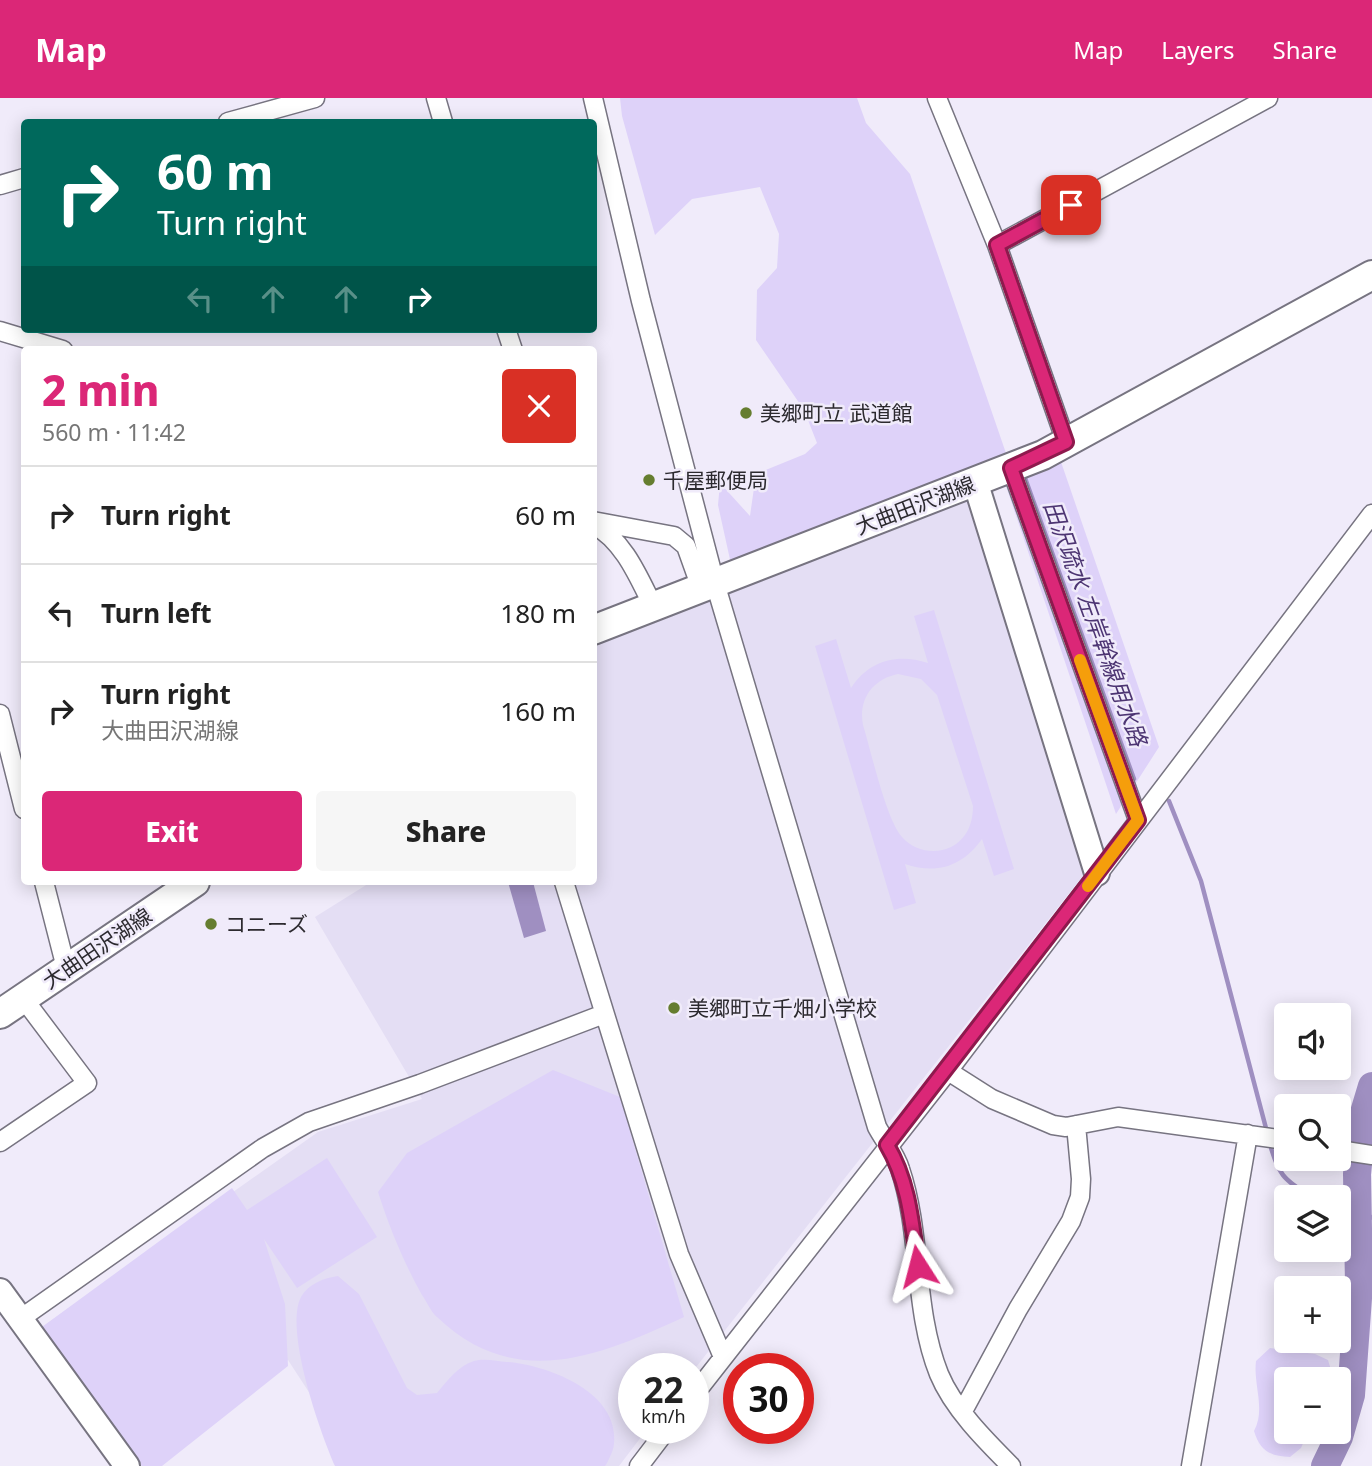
<!DOCTYPE html>
<html lang="en">
<head>
<meta charset="utf-8">
<style>
  body { margin:0; font-family:"Noto Sans","Noto Sans JP",sans-serif; background:#f6f6f6; color:#222; height:100vh; display:flex; flex-direction:column; font-size:26px; white-space:nowrap }
  * { box-sizing:border-box; margin:0 }
  p { font-size:23px; color:#767676 }
  .icon { flex:none; width:38px; height:38px; fill:none; stroke:currentColor; stroke-width:2; stroke-linecap:round; stroke-linejoin:round }
  .map { position:relative; flex:1; overflow:hidden }
  .sheet { position:absolute; left:21px; top:248px; width:576px; height:539px; display:flex; flex-direction:column; background:#fff; border-radius:7px; box-shadow:0 4px 18px #0003 }
  .sheet>* { flex:none }
  .top-card { position:absolute; left:21px; top:21px; width:576px; height:214px; border-radius:7px; box-shadow:0 4px 18px #0003; background:#00695c; color:#fff; overflow:hidden }
  .fabs { position:absolute; left:1274px; top:905px; display:grid; gap:14px }
  .fabs a { display:grid; place-items:center; width:77px; height:77px; border-radius:7px; background:#fff; box-shadow:0 4px 18px #0003; font-size:35px }
  .speed { position:absolute; left:618px; top:1255px; display:flex; gap:14px; font-size:35px; font-weight:700; text-align:center }
  .speed>* { display:grid; place-content:center; width:91px; height:91px; border-radius:50%; background:#fff; box-shadow:0 4px 18px #0003; line-height:1 }
  .speed small { font-size:18px; font-weight:400 }
  .speed .limit { border:10px solid #d22; background:#fff; color:#111 }
  .pin { position:absolute; display:grid; place-items:center; width:60px; height:60px; color:#fff; margin:-30px; border-radius:14px; box-shadow:0 4px 10px #0006 }
  .me { position:absolute; width:77px; margin:-38px; rotate:351deg; stroke-linejoin:round; filter:drop-shadow(0 0 5px #0008) }
  .turn { display:flex; align-items:center; gap:24px; height:147px; padding:0 21px; font-size:32px }
  .turn .icon { width:91px; height:91px; stroke-width:2.5 }
  .turn b { display:block; font-size:49px; line-height:60px }
  .lanes { display:flex; align-items:center; height:66px; padding:0 21px; background:#0003; justify-content:center; gap:35px; direction:ltr }
  .lanes .off { opacity:.35 }
  .round { display:grid; place-items:center; flex:none; width:74px; height:74px; border-radius:7px; background:#f6f6f6 }
  .head { display:flex; align-items:center; justify-content:space-between; height:119px; padding:0 21px }
  h1 { font-size:42px; font-weight:800; line-height:52px; color:#db2777 }
  .action { display:flex; gap:14px; margin-top:auto; padding:14px 21px }
  .action a { flex:1; height:80px; border-radius:7px; background:#db2777; color:#fff; font-size:28px; font-weight:800; line-height:80px; text-align:center }
  .action a+a { background:#f6f6f6; color:#222 }
  ul { padding:0; list-style:none }
  li { display:flex; align-items:center; gap:21px; height:98px; padding:0 21px; border-top:2px solid #e0e0e0 }
  li div { flex:1 }
  li b { display:block; font-size:26px }
  li em { font-style:normal }
  header { display:flex; align-items:center; gap:42px; box-sizing:border-box; height:98px; padding:0 35px; background:#db2777; color:#fff }
  header strong { font-size:33px }
  nav { display:flex; gap:38px; margin-inline-start:auto; font-size:24px }
  .map>svg:first-child { display:block }
  .built { fill:#e4def4 }
  .green { fill:#ded2f9; fill-rule:evenodd }
  .water { fill:#9f8fc1 }
  .lines { fill:none; stroke-linecap:round; stroke-linejoin:round }
  .stream { stroke:#9f8fc1; stroke-width:4.5 }
  .river { stroke:#9f8fc1; stroke-width:28 }
  .street-casing { stroke:#777481; stroke-width:21 }
  .secondary-casing { stroke:#777481; stroke-width:28 }
  .primary-casing { stroke:#777481; stroke-width:32 }
  .street { stroke:#fff; stroke-width:18 }
  .secondary { stroke:#fff; stroke-width:24 }
  .primary { stroke:#fff; stroke-width:28 }
  .route-casing { stroke:#8e194d; stroke-width:18 }
  .route { stroke:#db2777; stroke-width:12 }
  .slow { stroke:#f59e0b; stroke-width:12 }
  .poi-dot { fill:#657d2f; stroke:#f0ebfa; stroke-width:2.5 }
  .labels { text-anchor:middle; dominant-baseline:central; stroke-width:5; stroke-linejoin:round; paint-order:stroke }
  .poi-label { font-size:21px; fill:#2c2a2f; stroke:#f0ebfa; text-anchor:start }
  .street-label { font-size:21px; fill:#2c2a2f; stroke:#f0ebfa }
  .water-label { font-size:23px; font-style:italic; fill:#4d3573; stroke:#f0ebfa }
</style>
</head>
<body>
<header>
<strong>Map</strong>
<nav><a>Map</a><a>Layers</a><a>Share</a></nav>
</header>
<div class="map">
<svg width="1372" height="1368" viewBox="0 0 1372 1368">
  <rect width="100%" height="100%" fill="#f0ebfa"/>
  <path class="built" d="M971,400L1085,775L693,1273V1270H634V1330H648L619,1368H357L288,1262L156,1368H129L42,1229L318,1034L422,1001L315,819L371,784H593V548Z"/>
  <path class="green" d="M620,0H857L866,25L910,76L1008,361L731,466L718,407L720,385L750,418L756,376L805,356L817,345L804,312L756,242L757,192L777,170L779,136L760,89L692,101L655,137L622,18Z
    M1060,361L1159,649L1116,716L1005,385Z
    M934,512L1014,771L994,778L982,741C963,768 937,777 905,766L916,805L894,812L815,548L836,541L851,590C869,562 898,555 928,565L914,518ZM898,576L921,581L937,597L973,708C973,725 967,741 951,749C935,757 914,753 902,739C886,721 871,653 863,627C858,601 873,581 898,576Z
    M553,972L620,999L684,1219C600,1258 515,1294 437,1219C431,1214 427,1204 422,1197C403,1163 390,1131 378,1094L407,1055Z
    M327,1060L377,1139L297,1190L264,1141L285,1206L288,1268L162,1368H142L42,1229L232,1090L247,1112Z
    M338,1178L359,1196L407,1290L417,1297L437,1295C448,1282 458,1268 474,1263C484,1260 497,1263 507,1264C546,1267 619,1293 614,1345C614,1351 610,1359 607,1365L605,1368H335C320,1334 284,1232 301,1199C308,1186 324,1180 338,1178Z
    M1270,1250L1315,1256L1328,1262L1331,1272L1328,1281H1286V1334H1308L1301,1350L1290,1359C1270,1358 1260,1353 1254,1333C1266,1311 1253,1287 1256,1263Z"/>
  <path class="water" d="M508,784H533L546,833L524,840Z"/>
  <g class="lines">
    <path class="stream" d="M1025,380L1134,681
      M1169,703L1201,783L1267,1034
      M1269,1043C1278,1076 1283,1082 1312,1099
      M1339,1115L1358,1126L1372,1119"/>
    <path class="river" d="M1325,1368L1339,1339L1351,1297L1359,1186L1357,1076L1363,1018L1372,988"/>
    <g class="street-casing">
      <path id="street" d="M436,0L443,24
        M593,0L641,203L715,485L877,1029C884,1042 896,1057 900,1071C922,1136 913,1211 939,1276C953,1310 985,1342 1011,1368
        M937,0L997,147L1066,344
        M228,24L315,0
        M0,87L24,80
        M997,147L1268,0
        M506,231L513,252
        M0,233L63,252
        M1011,370L1138,722
        M593,423L674,438L686,448L701,490
        M593,426C624,443 638,478 653,508
        M0,616L24,711
        M44,784L66,870
        M564,784L679,1156L723,1259
        M948,973L992,1001L1053,1027L1066,1029L1118,1019L1286,1042
        M0,1044L87,985L23,900
        M1339,1052L1372,1057
        M20,1221L263,1050L309,1024L420,986L604,916
        M693,1298L948,973L1372,416
        M963,1313L1018,1211L1071,1123L1080,1099L1081,1081L1076,1027
        M639,1368L668,1330
        M1191,1368L1248,1036"/>
    </g>
    <g class="secondary-casing">
      <path id="secondary" d="M975,383L1097,775
        M0,1193L127,1368"/>
    </g>
    <g class="primary-casing">
      <path id="primary" d="M593,532L1043,357L1372,177
        M0,916L195,784"/>
    </g>
    <use href="#street" class="street"/>
    <use href="#secondary" class="secondary"/>
    <use href="#primary" class="primary"/>
  </g>
  <g class="lines">
    <g class="route-casing">
      <path id="route" d="M918,1168C912,1126 909,1084 887,1047L1138,722L1011,370L1066,344L997,147L1071,107"/>
    </g>
    <use href="#route" class="route"/>
    <path class="slow" d="M1080,562L1138,722L1088,788"/>
  </g>
  <g class="poi-dot">
    <circle cx="746" cy="315" r="7"/>
    <circle cx="649" cy="382" r="7"/>
    <circle cx="211" cy="826" r="7"/>
    <circle cx="674" cy="910" r="7"/>
  </g>
  <g class="labels">
    <g class="poi-label">
      <text x="760" y="315">美郷町立 武道館</text>
      <text x="663" y="382">千屋郵便局</text>
      <text x="225" y="826">コニーズ</text>
      <text x="688" y="910">美郷町立千畑小学校</text>
    </g>
    <g class="street-label">
      <text transform="translate(915 407) rotate(-21)">大曲田沢湖線</text>
      <text transform="translate(97 850) rotate(-34)">大曲田沢湖線</text>
    </g>
    <g class="water-label">
      <text transform="translate(1096 525) rotate(70)">田沢疏水 左岸幹線用水路</text>
    </g>
  </g>
</svg>
<div class="fabs">
<a><svg class="icon" aria-label="sound" viewBox="0 0 24 24"><path d="M4 9h4l5-4v14l-5-4H4zM17 9q2 3 0 6"/></svg></a>
<a><svg class="icon" aria-label="search" viewBox="0 0 24 24"><circle cx="10" cy="10" r="6"/><path d="M15 15l6 6"/></svg></a>
<a><svg class="icon" aria-label="layers" viewBox="0 0 24 24"><path d="M12 4l9 5-9 5-9-5zM3 14l9 5 9-5"/></svg></a>
<a>+</a>
<a>−</a>
</div>
<div class="speed"><div>22<small>km/h</small></div><div class="limit">30</div></div>
<div class="pin" style="left:1071px;top:107px;background:#d93025"><svg class="icon" aria-label="arrive" viewBox="0 0 24 24"><path d="M6 21V4h12l-3 4 3 4H6"/></svg></div>
<svg class="me" style="left:918px;top:1168px" viewBox="-20 -20 40 40"><path d="M0-17L14 15 0 8-14 15z" fill="#db2777" stroke="#fff" stroke-width="4"/></svg>
<div class="top-card">
<div class="turn"><svg class="icon" aria-label="right" viewBox="0 0 24 24"><path d="M7 20v-9h11M14 6l5 5-5 5"/></svg><div><b>60 m</b>Turn right</div></div>
<div class="lanes"><svg class="icon off" aria-label="left" viewBox="0 0 24 24"><path d="M17 20v-9H6M10 6l-5 5 5 5"/></svg><svg class="icon off" aria-label="ahead" viewBox="0 0 24 24"><path d="M12 20V5M6 11l6-6 6 6"/></svg><svg class="icon off" aria-label="ahead" viewBox="0 0 24 24"><path d="M12 20V5M6 11l6-6 6 6"/></svg><svg class="icon" aria-label="right" viewBox="0 0 24 24"><path d="M7 20v-9h11M14 6l5 5-5 5"/></svg></div>
</div>
<section class="sheet">
<div class="head"><div><h1>2 min</h1><p>560 m · 11:42</p></div><a class="round" style="background:#d93025;color:#fff"><svg class="icon" aria-label="close" viewBox="0 0 24 24"><path d="M6 6l12 12M18 6L6 18"/></svg></a></div>
<ul>
<li><svg class="icon" aria-label="right" viewBox="0 0 24 24"><path d="M7 20v-9h11M14 6l5 5-5 5"/></svg><div><b>Turn right</b></div><em>60 m</em></li>
<li><svg class="icon" aria-label="left" viewBox="0 0 24 24"><path d="M17 20v-9H6M10 6l-5 5 5 5"/></svg><div><b>Turn left</b></div><em>180 m</em></li>
<li><svg class="icon" aria-label="right" viewBox="0 0 24 24"><path d="M7 20v-9h11M14 6l5 5-5 5"/></svg><div><b>Turn right</b><p>大曲田沢湖線</p></div><em>160 m</em></li>
</ul>
<div class="action"><a>Exit</a><a>Share</a></div>
</section>
</div>
</body>
</html>
